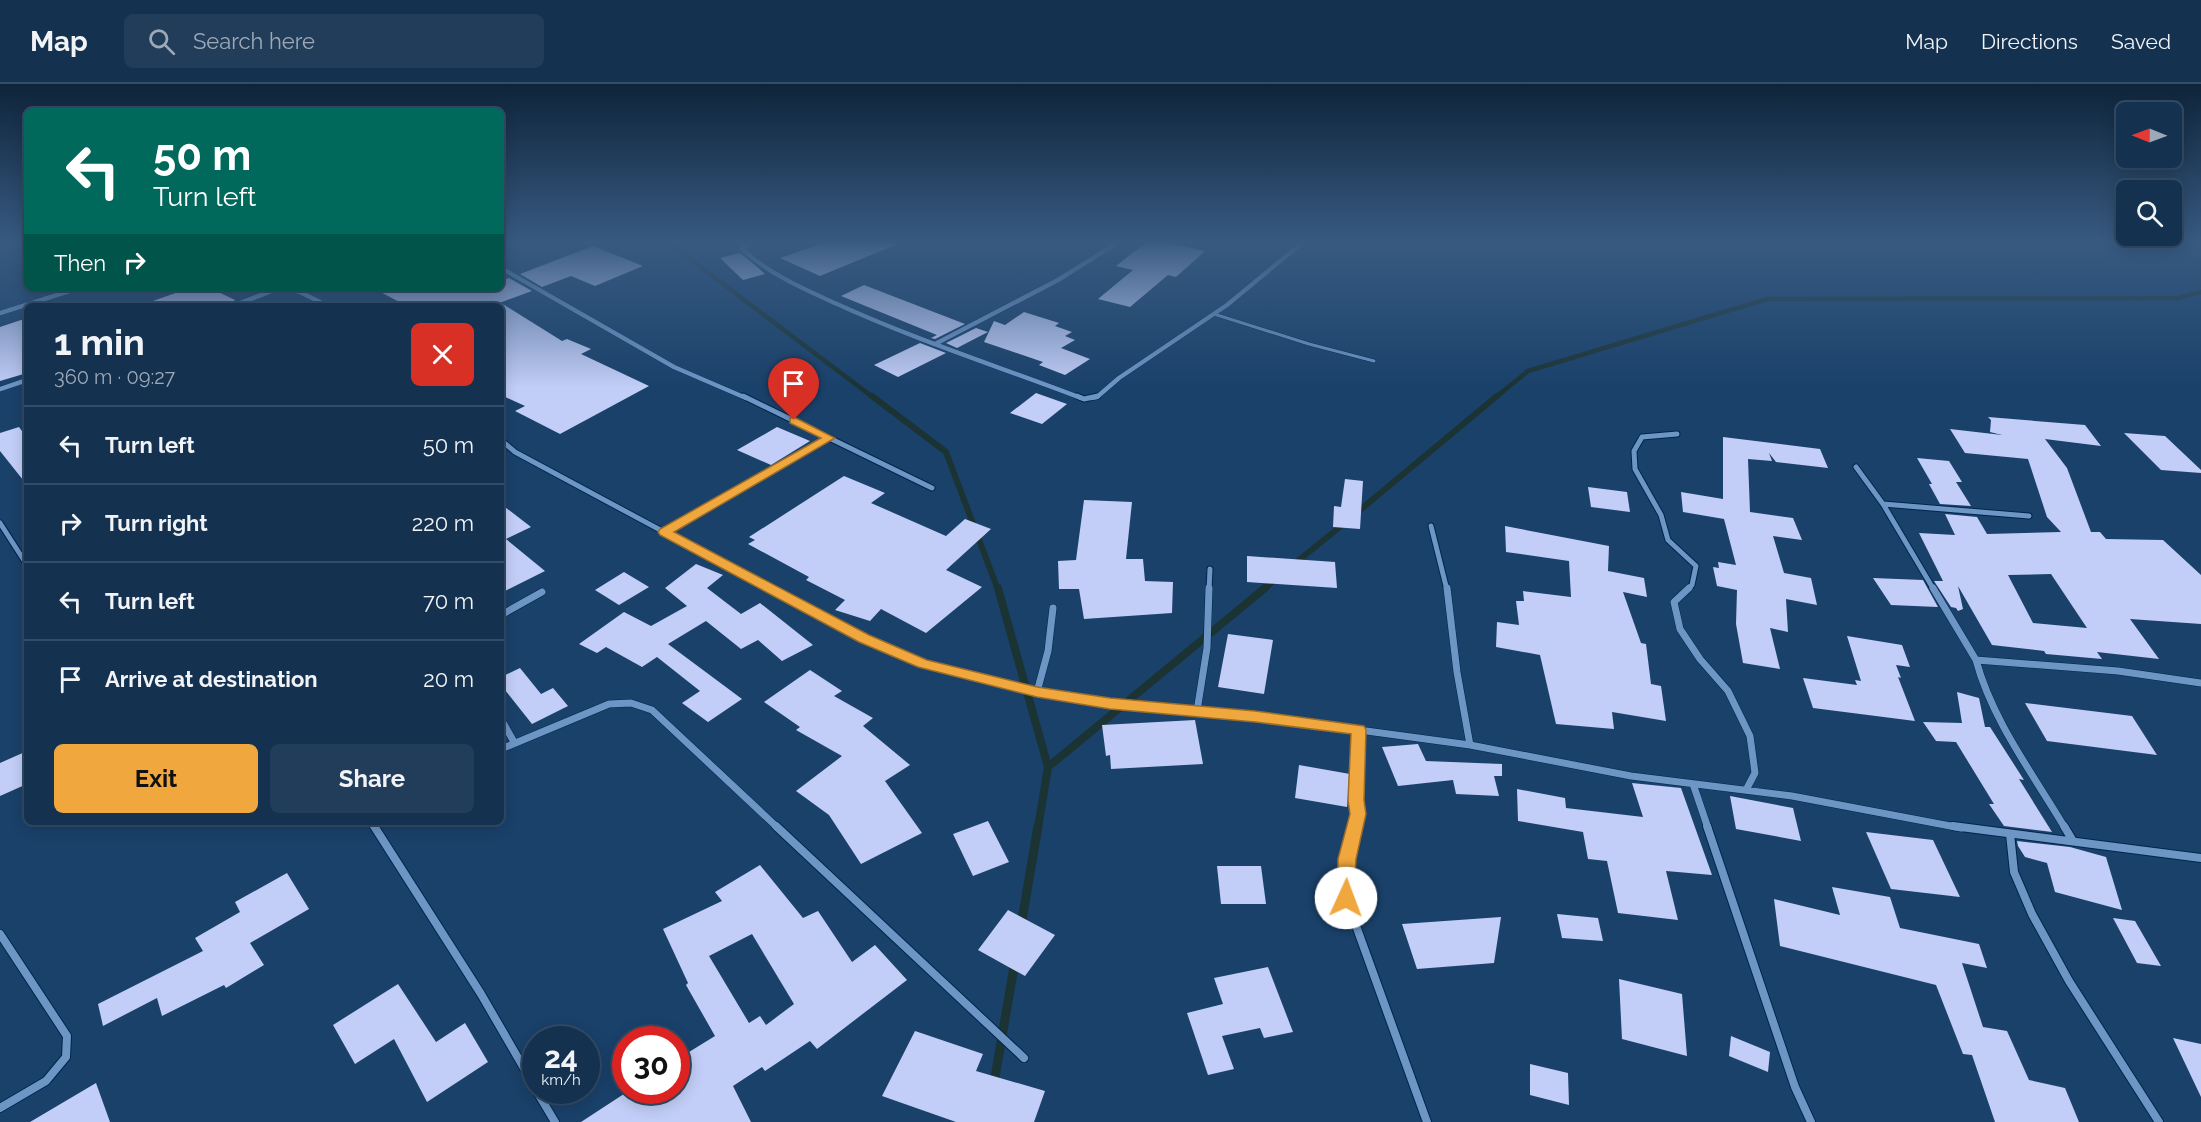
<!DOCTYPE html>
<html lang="en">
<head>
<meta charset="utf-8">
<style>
  body { margin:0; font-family:Raleway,sans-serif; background:#213d5a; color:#f1f3f6; height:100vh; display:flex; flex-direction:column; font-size:22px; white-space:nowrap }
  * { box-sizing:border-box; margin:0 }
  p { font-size:20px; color:#9da9b7 }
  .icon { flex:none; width:33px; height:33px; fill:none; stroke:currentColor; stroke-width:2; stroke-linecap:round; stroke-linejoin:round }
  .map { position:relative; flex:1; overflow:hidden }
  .panel { position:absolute; left:24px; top:219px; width:480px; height:522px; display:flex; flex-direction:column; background:#143150; border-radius:9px; box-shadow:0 3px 15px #0003,0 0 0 2px #334c67 }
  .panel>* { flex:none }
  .hud { position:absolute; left:24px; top:24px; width:480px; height:183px; border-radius:9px; box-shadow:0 3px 15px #0003,0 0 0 2px #334c67; background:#00695c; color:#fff; overflow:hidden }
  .needle { width:39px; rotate:271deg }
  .controls { position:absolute; left:2116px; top:18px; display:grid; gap:12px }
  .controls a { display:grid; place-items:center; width:66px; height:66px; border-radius:9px; background:#143150; box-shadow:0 3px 15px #0003,0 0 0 2px #334c67; font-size:30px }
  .speed { position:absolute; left:522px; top:942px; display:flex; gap:12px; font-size:30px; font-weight:700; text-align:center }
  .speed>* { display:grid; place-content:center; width:78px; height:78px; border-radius:50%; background:#143150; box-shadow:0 3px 15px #0003,0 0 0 2px #334c67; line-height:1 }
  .speed small { font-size:15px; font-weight:400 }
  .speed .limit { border:9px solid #d22; background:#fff; color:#111 }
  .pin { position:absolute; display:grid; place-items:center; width:51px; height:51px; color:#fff; margin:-62px -26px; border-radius:50% 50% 50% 0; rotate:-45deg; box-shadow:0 0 6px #0007 }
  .pin .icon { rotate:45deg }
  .me { position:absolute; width:66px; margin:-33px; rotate:2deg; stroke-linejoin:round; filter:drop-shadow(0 0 4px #0008) }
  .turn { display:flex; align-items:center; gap:21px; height:126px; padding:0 30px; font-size:27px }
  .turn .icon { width:78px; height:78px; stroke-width:2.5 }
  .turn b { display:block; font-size:42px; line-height:51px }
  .then { display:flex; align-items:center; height:57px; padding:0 30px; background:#0003; gap:12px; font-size:22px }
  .round { display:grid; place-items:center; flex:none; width:63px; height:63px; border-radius:9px; background:#213d5a }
  .headline { display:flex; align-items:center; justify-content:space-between; height:102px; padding:0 30px }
  h1 { font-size:36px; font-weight:700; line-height:45px }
  .button { display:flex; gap:12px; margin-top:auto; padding:12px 30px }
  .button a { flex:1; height:69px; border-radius:9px; background:#efa73e; color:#111; font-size:24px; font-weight:700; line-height:69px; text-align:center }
  .button a+a { background:#213d5a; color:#f1f3f6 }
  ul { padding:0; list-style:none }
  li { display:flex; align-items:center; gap:18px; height:78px; padding:0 30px; border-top:2px solid #334c67 }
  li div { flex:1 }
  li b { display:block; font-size:22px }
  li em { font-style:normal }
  header { display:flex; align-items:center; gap:36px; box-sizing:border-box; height:84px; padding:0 30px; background:#143150; border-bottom:2px solid #334c67 }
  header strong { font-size:28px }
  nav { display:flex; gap:33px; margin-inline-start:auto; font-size:21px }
  .search { width:420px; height:54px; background:#213d5a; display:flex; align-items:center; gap:15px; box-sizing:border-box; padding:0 21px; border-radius:9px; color:#9da9b7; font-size:22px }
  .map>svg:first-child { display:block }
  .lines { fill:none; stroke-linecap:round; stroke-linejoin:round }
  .stream-far3 { stroke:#1b3332; stroke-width:4.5 }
  .stream-far2 { stroke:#1b3332; stroke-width:6 }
  .stream-far1 { stroke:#1b3332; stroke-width:8 }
  .stream { stroke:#1b3332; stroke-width:9 }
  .building { fill:#c2cef7; fill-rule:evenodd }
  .lane-casing { stroke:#00264d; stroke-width:4 }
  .street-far3-casing { stroke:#00264d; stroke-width:5 }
  .street-far2-casing { stroke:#00264d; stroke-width:7 }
  .street-far1-casing { stroke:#00264d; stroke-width:8 }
  .street-casing { stroke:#00264d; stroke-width:10 }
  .lane { stroke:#6d96c5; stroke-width:3 }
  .street-far3 { stroke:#6d96c5; stroke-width:4.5 }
  .street-far2 { stroke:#6d96c5; stroke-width:5 }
  .street-far1 { stroke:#6d96c5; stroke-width:7 }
  .street { stroke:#6d96c5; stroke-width:8 }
  .route { fill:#efa73e; stroke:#9b6d28; stroke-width:1.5 }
</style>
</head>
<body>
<header>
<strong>Map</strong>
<div class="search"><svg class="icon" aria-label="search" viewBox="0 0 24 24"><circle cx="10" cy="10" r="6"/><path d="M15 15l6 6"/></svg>Search here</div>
<nav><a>Map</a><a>Directions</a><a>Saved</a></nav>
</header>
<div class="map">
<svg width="2201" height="1038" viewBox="0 0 2201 1038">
  <rect width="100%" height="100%" fill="#1a416a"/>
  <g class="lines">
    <path class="stream-far3" d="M669,159L874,314
      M1495,314L1528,287L1767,215L2178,214L2201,208"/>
    <path class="stream-far2" d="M872,312L946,368L998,506
      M1354,431L1497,312
      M1294,480L1346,438
      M1263,506L1276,495"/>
    <path class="stream-far1" d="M998,504L1048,683L1038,744
      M1048,683L1265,504"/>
    <path class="stream" d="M1021,842L1038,742
      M994,999L1015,877"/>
  </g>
  <path class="building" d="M823,159H900L820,192L780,174Z
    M1145,159H1168L1205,167L1176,193L1168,191L1130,223L1098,215L1133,186L1116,182Z
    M593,162L643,182L595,202L571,192L542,203L520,190Z
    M740,169L755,181L765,190L743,196L720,174Z
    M509,194L532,207L491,222H407L373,204H501V197Z
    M864,201L965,240L935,255L931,254L937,251L841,212Z
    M190,204H210L235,216L228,222H148L147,219Z
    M501,219L562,257L567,255L591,265L581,270L649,302L560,350L515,327L525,322L501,311Z
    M1024,228L1059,239L1055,242L1072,248L1065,252L1075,256L1061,264L1090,275L1065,291L1039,281L1043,278L984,258L994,237L1005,241Z
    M27,234V289L0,297V243Z
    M976,244L988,248L957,264L946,259Z
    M920,259L946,269L898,293L874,281Z
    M1036,309L1067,320L1042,340L1010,329Z
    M1988,333L2085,341L2101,362L2045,355L2067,384L2091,448H2100L2106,455L2163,456L2201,491V540L2130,535L2159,575L2097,568L2102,575L2046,570L2044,567L1992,561L1958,502L1963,525L1958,527L1956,524L1951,523L1934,497H1943L1919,449L1955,451L1945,430L1977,433L1987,450L2061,448L2047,433L2028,375L1965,369L1950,345L2002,351L1990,348L1991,336ZM2051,490L2087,544L2033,539L2008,491Z
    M19,343L27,354V401L0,367V349Z
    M777,343L810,357L771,381L737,366Z
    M2124,349L2165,352L2201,386V389L2161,386Z
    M1723,353L1820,365L1828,384L1776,378L1769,369L1772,377L1748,375L1750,428L1793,434L1802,456L1773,452L1784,489L1811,494L1817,521L1786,515L1788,548L1770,544L1780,585L1743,579L1736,540L1737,506L1717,502L1713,483L1719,484L1718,478L1736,481L1724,435L1683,428L1681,408L1723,415Z
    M1917,374L1949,377L1962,398H1956L1971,422L1940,420L1929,400H1932Z
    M844,392L885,409L871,419L946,452L965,435L991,445L946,486L982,503L926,549L881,525L870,537L835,526L845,516L806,496L809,493L748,460L755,456L749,453Z
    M1345,395L1363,397L1360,445L1333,443L1334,422L1341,423Z
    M1588,403L1627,408L1630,428L1591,423Z
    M1084,416L1132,418L1126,475H1143L1145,497L1173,498L1172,529L1084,535L1079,505H1059L1058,477L1076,476Z
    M501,420L531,443L506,455L545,487L501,509Z
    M1505,442L1609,462L1608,487L1644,494L1647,513L1623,508L1641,559L1646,560L1651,600L1661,602L1666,637L1612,628L1614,645L1556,640L1540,571L1496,563L1497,538L1519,541L1516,517H1524L1523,507L1571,513L1569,477L1506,468Z
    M1247,472L1335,478L1337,504L1247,498Z
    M696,480L723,491L707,504L741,530L760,519L813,561L782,577L758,556L741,565L706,537L668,560L742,615L708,638L682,619L700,607L657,573L642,583L606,563L597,569L579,560L624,528L651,542L687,522L665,504Z
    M624,488L649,503L619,521L595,506Z
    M1873,494L1923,496L1938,523L1891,521Z
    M1228,550L1273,556L1264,610L1218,603Z
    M1847,552L1902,561L1910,583L1896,581L1901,594L1898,593L1915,637L1813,624L1803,594L1857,601L1855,596L1861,597Z
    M520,584L541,610L553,604L568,622L532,640L501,601V593Z
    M810,586L842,607L834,612L873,634L863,642L910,681L885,697L922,749L861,780L829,731L796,707L842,672L796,646L800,643L764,618Z
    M1957,608L1979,614L1985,643H1990L2024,696L2019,695L2052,748L2004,742L1989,720H1994L1956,658L1936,657L1923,638L1962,639Z
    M2025,619L2132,632L2157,671L2047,657Z
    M1195,636L1203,680L1111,685L1110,671L1106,672L1102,641Z
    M1418,660L1426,677L1502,680V692H1494L1499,712L1456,710L1453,696L1398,702L1382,663Z
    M27,667V700L0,712V679Z
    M1299,681L1350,690L1347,723L1295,714Z
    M1632,699L1681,704L1712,791L1666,787L1678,836L1618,829L1607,777L1588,775L1583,748L1518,737L1517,705L1565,714L1566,724L1643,733Z
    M1730,712L1793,724L1801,757L1736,745Z
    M988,737L1009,778L973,792L953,750Z
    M1866,748L1933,756L1960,813L1891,805Z
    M2017,757L2070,763L2106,773L2122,826L2055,808L2047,779L2025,773L2018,762Z
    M760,781L803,834L818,827L852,878L875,861L907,896L817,965L810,957L765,987L762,983L733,1002L751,1038H581L630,1006H676V976L715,952L686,901L688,899L663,845L722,817L715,808ZM752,850L794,920L766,941L760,932L749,939L709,872Z
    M1217,782H1261L1266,820H1221Z
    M287,789L309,825L250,859L264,881L226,904L224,901L162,932L157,914L103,942L98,920L203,867L195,854L240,828L235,818Z
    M1832,803L1890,813L1900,844L1979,860L1987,884L1962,879L1983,943L2007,947L2029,996L2065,1004L2079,1038H1995L1972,971L1963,970L1936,901L1780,862L1774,815L1840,831Z
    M1008,826L1055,851L1025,892L978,866Z
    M1557,830L1598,834L1603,857L1562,854Z
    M1501,833L1494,879L1417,885L1402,840Z
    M2113,834L2135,837L2161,882L2137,879Z
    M1268,883L1293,948L1264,954L1260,944L1222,952L1234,985L1208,991L1187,929L1223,920L1214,894Z
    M1619,895L1682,910L1687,972L1622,955Z
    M398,900L436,958L465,939L488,978L427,1018L394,955L355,980L333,941Z
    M915,947L983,970L976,987L1045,1007L1034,1038H956L882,1012Z
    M1731,952L1770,968L1768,988L1729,972Z
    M2173,954L2201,960V1013Z
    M1530,980L1568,989L1569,1021L1530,1011Z
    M96,999L110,1038H30Z"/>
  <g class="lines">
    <g class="lane-casing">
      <path id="lane" d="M1214,230L1309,260L1374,277"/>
    </g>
    <g class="street-far3-casing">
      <path id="street-far3" d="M750,159L742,165C769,190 804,205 837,220C916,256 1000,283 1081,314
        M501,184L674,283L746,314
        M284,204L300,208L328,222
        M232,222L280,204
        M0,229L79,204
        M937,259L1058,196L1117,159
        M0,305L27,296
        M1091,314L1097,313L1119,294L1227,221L1302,159"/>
    </g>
    <g class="street-far2-casing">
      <path id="street-far2" d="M743,312L932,404
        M1077,312L1084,315L1098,312
        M1677,350L1642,353L1634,367L1635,385L1661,431L1668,456L1696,482L1692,501L1687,506
        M501,356L515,368L772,506
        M1856,383L1883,420L1934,506
        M1883,420L2029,432
        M0,439L27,481
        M1431,442L1447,506
        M665,448L830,354
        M1209,506L1210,485"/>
    </g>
    <g class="street-far1-casing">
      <path id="street-far1" d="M769,504L864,555L923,580L1037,608L1110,620L1255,632L1470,661L1631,692L1792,712L1961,744
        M1447,504L1457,588L1470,661
        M1689,504L1674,518L1680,545L1700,575L1728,607L1750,652L1755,689L1746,706
        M1933,504L1976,576
        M501,531L542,508
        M1037,608L1048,567L1053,524
        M1197,627L1207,564L1209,504
        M501,635L514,658
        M501,665L609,620L631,619L652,626L778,744
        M1693,700L1708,744
        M371,738L375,744
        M1355,744L1358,731L1356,716L1358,646
        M2065,744C2033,690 1992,636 1976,576L2118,587L2201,599"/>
    </g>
    <g class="street-casing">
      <path id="street" d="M374,742L481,910L536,1005
        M776,742L1024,974
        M1355,742L1347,775L1346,814L1427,1038
        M1707,742L1795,1003L1811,1038
        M1953,742L2201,774
        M2064,742L2073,757
        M2010,750L2014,788L2032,830L2069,897L2159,1038
        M0,850L67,952L66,973L46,997L0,1024
        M536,1006L555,1038"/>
    </g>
    <use href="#lane" class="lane"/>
    <use href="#street-far3" class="street-far3"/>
    <use href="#street-far2" class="street-far2"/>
    <use href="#street-far1" class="street-far1"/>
    <use href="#street" class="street"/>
  </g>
  <linearGradient id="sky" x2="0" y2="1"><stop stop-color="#0e243a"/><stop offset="0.52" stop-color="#385a81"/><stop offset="1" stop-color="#385a81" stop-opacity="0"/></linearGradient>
  <rect width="2201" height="304" fill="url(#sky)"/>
  <path class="route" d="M794,333L835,354L674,448L869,551L927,576L1037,603L1110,614L1255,627L1364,642L1366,646L1364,716L1366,730L1356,775L1354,814L1352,819L1346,821L1339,819L1337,814L1338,775L1350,730L1348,716L1351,650L1255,638L1110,625L1037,613L918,583L859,558L660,451L658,448L660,445L821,354L790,339V334Z"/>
</svg>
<div class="controls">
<a><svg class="needle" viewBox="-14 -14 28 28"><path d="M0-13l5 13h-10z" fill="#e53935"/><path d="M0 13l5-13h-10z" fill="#9da9b7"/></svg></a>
<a><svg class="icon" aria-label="search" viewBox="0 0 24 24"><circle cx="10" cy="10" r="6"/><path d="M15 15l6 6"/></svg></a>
</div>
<div class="speed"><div>24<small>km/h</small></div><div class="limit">30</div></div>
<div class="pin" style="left:794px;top:336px;background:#d93025"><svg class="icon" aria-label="arrive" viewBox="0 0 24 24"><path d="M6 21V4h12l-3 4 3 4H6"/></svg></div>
<svg class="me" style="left:1346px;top:814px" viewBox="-20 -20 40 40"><circle r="19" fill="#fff"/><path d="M0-13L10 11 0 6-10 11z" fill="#efa73e"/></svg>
<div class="hud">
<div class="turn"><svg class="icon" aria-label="left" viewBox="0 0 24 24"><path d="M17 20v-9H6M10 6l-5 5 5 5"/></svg><div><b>50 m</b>Turn left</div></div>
<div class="then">Then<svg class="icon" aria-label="right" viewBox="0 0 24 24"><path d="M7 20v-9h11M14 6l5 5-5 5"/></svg></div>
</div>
<section class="panel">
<div class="headline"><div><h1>1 min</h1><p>360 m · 09:27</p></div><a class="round" style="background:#d93025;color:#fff"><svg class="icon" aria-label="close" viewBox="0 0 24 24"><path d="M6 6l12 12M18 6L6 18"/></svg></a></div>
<ul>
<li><svg class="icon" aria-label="left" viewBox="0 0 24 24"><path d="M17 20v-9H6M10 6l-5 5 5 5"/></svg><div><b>Turn left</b></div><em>50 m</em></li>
<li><svg class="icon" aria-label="right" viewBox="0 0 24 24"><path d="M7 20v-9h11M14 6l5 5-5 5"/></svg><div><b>Turn right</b></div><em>220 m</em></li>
<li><svg class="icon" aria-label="left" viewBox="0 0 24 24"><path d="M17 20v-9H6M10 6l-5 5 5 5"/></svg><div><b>Turn left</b></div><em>70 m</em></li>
<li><svg class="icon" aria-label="arrive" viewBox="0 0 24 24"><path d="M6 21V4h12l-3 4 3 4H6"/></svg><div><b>Arrive at destination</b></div><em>20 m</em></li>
</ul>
<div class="button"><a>Exit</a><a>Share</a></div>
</section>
</div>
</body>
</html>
